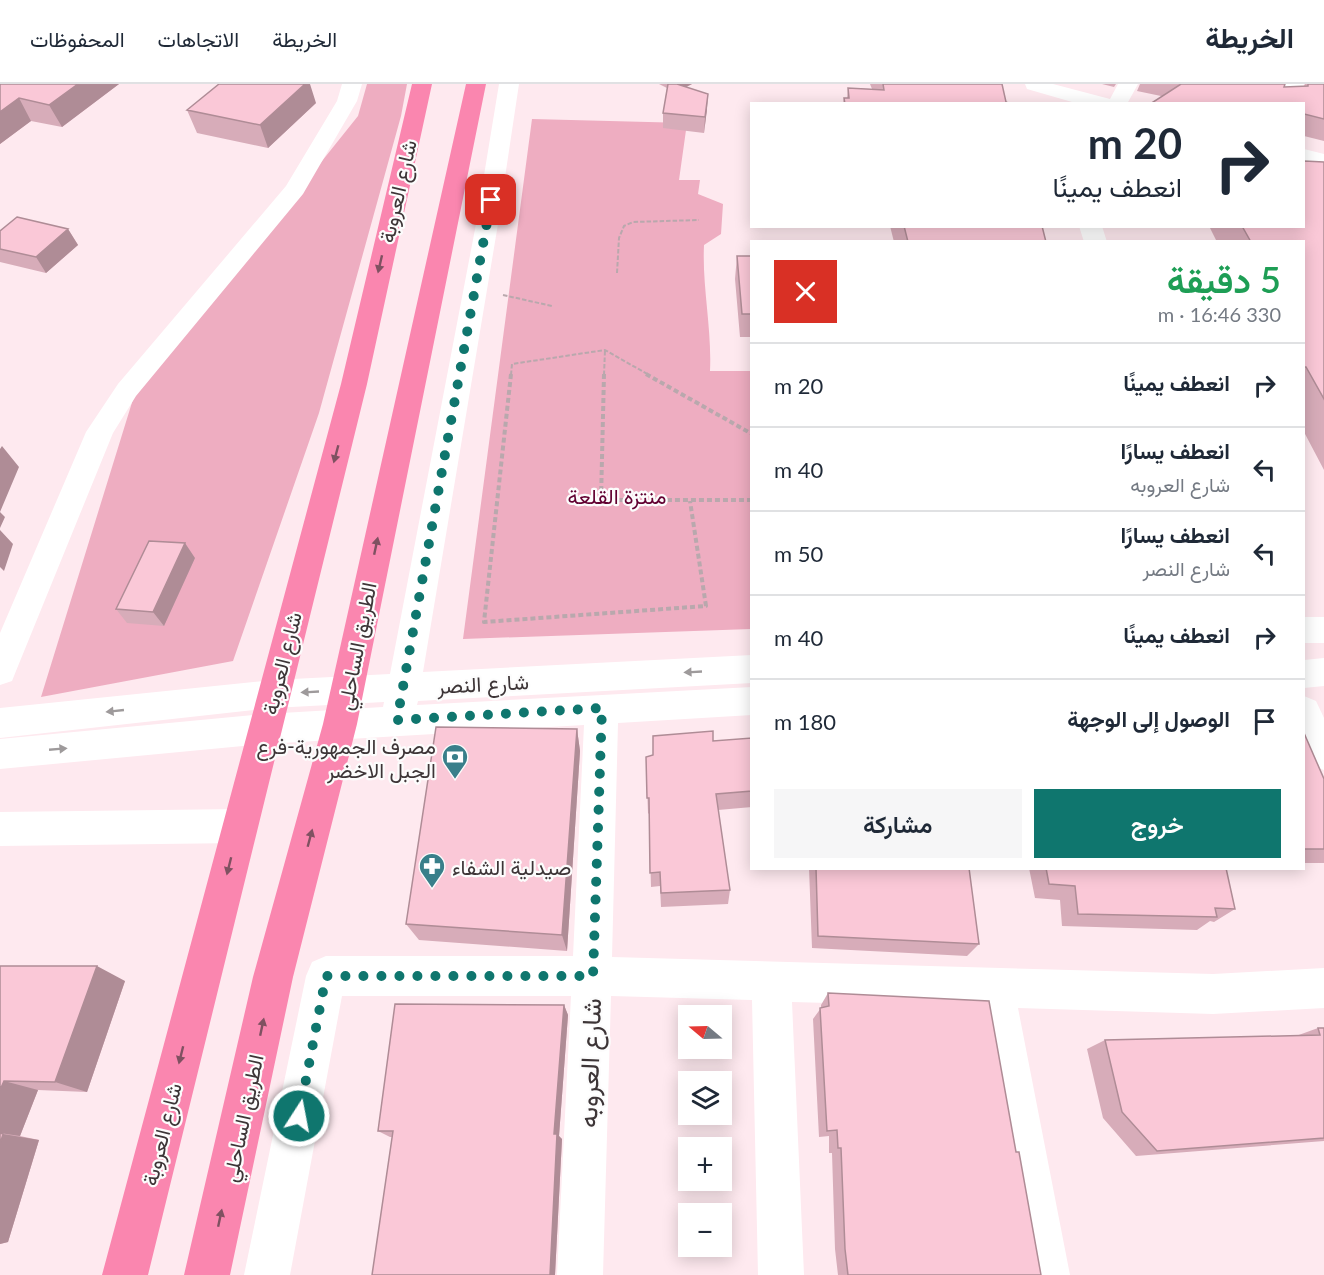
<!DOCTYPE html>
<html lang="ar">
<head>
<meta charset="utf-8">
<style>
  body { margin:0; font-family:Lato,Vazirmatn,sans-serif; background:#f6f6f7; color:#1f2937; direction:rtl; height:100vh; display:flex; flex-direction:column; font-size:22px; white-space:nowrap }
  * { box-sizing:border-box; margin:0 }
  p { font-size:20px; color:#747a83 }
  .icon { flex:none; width:33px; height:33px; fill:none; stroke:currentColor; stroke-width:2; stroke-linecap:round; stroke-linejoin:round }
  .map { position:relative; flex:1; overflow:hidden; direction:ltr }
  .drawer { position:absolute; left:750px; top:156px; width:555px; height:630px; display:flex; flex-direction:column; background:#fff; border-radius:0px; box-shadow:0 3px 15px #0003; direction:rtl }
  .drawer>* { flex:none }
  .banner { position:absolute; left:750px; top:18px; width:555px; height:126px; border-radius:0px; box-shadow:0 3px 15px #0003; direction:rtl; background:#fff; color:#1f2937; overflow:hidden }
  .needle { width:39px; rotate:289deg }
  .fabs { position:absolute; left:678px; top:921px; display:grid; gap:12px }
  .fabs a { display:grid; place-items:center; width:54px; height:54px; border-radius:0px; background:#fff; box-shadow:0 3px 15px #0003; font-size:30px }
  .pin { position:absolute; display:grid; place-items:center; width:51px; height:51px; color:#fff; margin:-26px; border-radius:12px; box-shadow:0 3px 9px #0006 }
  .me { position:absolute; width:66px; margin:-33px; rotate:11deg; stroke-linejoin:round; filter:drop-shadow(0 0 4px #0008) }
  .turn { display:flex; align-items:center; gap:21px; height:126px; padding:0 24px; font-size:27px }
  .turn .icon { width:78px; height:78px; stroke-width:2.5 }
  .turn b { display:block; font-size:42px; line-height:51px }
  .round { display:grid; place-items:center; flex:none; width:63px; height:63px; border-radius:0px; background:#f6f6f7 }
  .head { display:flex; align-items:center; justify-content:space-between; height:102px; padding:0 24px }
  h1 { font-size:36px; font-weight:600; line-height:45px; color:#1e9e55 }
  .cta { display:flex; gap:12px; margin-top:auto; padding:12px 24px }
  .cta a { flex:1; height:69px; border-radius:0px; background:#0f766e; color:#fff; font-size:24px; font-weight:600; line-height:69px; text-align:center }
  .cta a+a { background:#f6f6f7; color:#1f2937 }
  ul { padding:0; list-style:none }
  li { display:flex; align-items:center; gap:18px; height:84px; padding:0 24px; border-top:2px solid #e0e1e3 }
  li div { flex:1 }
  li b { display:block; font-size:22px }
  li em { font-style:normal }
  header { display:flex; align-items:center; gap:36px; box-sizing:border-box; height:84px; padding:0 30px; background:#fff; border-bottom:2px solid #e0e1e3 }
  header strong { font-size:28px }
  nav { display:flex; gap:33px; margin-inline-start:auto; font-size:21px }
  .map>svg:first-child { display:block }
  .green { fill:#eeadc1 }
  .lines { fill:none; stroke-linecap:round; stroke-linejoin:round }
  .path-far1 { stroke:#b9a8ad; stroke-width:2; stroke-dasharray:4.5 2; stroke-linecap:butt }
  .path { stroke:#b9a8ad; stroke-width:4; stroke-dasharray:5 3; stroke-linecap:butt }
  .minor { fill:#fff; fill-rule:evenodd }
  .highway { fill:#fa86af; fill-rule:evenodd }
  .wall { fill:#d7acb9 }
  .shaded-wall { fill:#af8c96 }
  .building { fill:#fac8d7; stroke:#af8c96; stroke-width:1.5 }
  .oneway { fill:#7f5161 }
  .oneway2 { fill:#9e9a9b }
  .route { stroke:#0f766e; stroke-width:10; stroke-dasharray:0 18 }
  .labels { text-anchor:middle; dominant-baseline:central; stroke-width:4.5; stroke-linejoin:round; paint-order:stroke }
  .street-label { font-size:21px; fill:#3d3537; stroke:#fcfcfc }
  .park-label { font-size:21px; fill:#610031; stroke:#fcfcfc }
  .poi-label { font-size:21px; fill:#3d3537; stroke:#fcfcfc; text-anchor:end }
  .near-street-label { font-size:26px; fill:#3d3537; stroke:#fcfcfc }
</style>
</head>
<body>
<header>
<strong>الخريطة</strong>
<nav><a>الخريطة</a><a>الاتجاهات</a><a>المحفوظات</a></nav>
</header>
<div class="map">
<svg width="1324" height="1191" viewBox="0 0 1324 1191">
  <rect width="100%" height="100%" fill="#fee9ef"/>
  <path class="green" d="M367,0H407L401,32L319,329L233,577L41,613L134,312L358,32Z
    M532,35L687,39L679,96H700L698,110L723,120L721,150L704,161C702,203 712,244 710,287H751V545L463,555Z"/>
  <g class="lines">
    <path class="path-far1" d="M617,189L619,154L624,142L633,138L699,136
      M503,211L552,222
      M511,291L512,280L605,266L649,291
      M604,291L605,266"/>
    <path class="path" d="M511,290L484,538L706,522L690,417
      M604,290L601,416H752
      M646,290L752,350"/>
    <path class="minor" d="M342,0H362L357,17L303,110L136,312L113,349L16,587L12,597L0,601V549L86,348L118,300L286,102L337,17Z
      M499,0H519L498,140L423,588L752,571V599L418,617L417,621L752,603V631L618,639L612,873L1213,890L1324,884V924L1213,930L1018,924L1070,1191H1024L978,923L792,918L804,1191H758L752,916L611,912L603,1191H557L571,912H342L290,1191H244L306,892L312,878L326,872H573L584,641L265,660L0,685V655L265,630L383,623L384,618L273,624L0,654V624L273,596L390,590L476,140Z
      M1025,0H1053L1110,15L1118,0H1138L1127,20H1079L1027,5Z
      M1284,0H1304L1295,20H1275Z
      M1304,65L1324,70V82L1304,77Z
      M1079,142H1102L1107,158H1084Z
      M1304,533H1324V559H1304Z
      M1324,574V602L1304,604V576Z
      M1304,612L1316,617L1324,634V686L1312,682L1304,664Z
      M240,725L253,730L258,742L253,754L240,759L0,762V728Z"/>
    <path class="highway" d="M412,0H432L367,300L148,1191H102L341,300Z
      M466,0H486L357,640L293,893L230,1191H184L253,893L323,640Z"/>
  </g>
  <path class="wall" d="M0,0H119L62,43L31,37L0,60Z
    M659,0H692L686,3L707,25L704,49L663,44V29L667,4Z
    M870,0H1002L1006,18L1010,20H843L844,14H847L848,4L872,5Z
    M1102,0H1116L1114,3Z
    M1140,0H1285L1284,3L1304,2L1305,0H1324V57L1304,52V20L1161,12L1137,7Z
    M316,19L268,64L197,49L187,26Z
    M1324,78V386L1304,348V158H1217L1209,142H1304Z
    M890,142H1042L1046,158H894Z
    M68,145L78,161L46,189L0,178V147Z
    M737,172H752V253H740L735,195Z
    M195,474L164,542L127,539L116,525Z
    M577,645L580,667L567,867L419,856L406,840Z
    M1304,649L1324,695V779H1304Z
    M752,654V723L718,726L730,806L728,820L661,823L660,802L651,803L649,730L648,729L646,673L713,657Z
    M809,784H969L979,860L967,872L812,864Z
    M1029,784H1226L1235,825L1214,838L1210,837L1197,846L1062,842L1060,816L1035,814Z
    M0,882L125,897L87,1008L38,1006L20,1052L39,1056L8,1158L0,1160Z
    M828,909L1016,1068L1041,1191H838L835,1165L832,1069H829V1052L819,1053L813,935L821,924V921Z
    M564,921L568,931L559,1052L562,1055L555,1191H372L392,1053H390L378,1047Z
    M1318,944H1324V1057L1136,1072L1103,1034L1087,965L1105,956L1296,952Z"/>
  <path class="shaded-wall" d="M78,0H119L62,43L49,21Z
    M305,0H310L316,19L268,64L260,41Z
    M676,0H692L676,8Z
    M708,10L707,25L704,49L705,33Z
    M19,14L31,37L0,60V28Z
    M68,145L78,161L46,189L36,173Z
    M2,362L19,383L0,428L5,433L0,444V365Z
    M0,446L13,460L4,487L0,483Z
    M185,459L195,474L164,542L153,528Z
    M577,645L580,667L567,867L562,851Z
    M97,882L125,897L87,1008L55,998Z
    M564,921L568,931L559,1052L562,1055L555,1191H550L554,1050Z
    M4,997L38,1006L20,1052L0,1049V1006Z
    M3,1050L39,1056L8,1158L0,1160V1060Z"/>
  <path class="building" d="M0,0H78L49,21L19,14L0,28Z
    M219,0H305L260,41L187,26Z
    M668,0H677L708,10L705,33L663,29Z
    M883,0H1002L1006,18L1010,20H845L844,14H849L848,4L884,6Z
    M1181,0H1285L1284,3L1308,2V0H1324V35L1304,30V20H1150Z
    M1304,77L1324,78V315L1306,283H1304V158H1251L1242,142H1304Z
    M17,133L68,145L36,173L0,165V147Z
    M904,142H1042L1046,158H908Z
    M737,172H752V230H742Z
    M149,457L185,459L153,528L116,525Z
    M436,643L577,645L562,851L406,840Z
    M713,647V657L752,654V707L716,710L730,806L661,809L660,788L650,789L649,714H647L646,673L653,671V652Z
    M1304,649L1324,695V765H1304Z
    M816,784H969L979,860L818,852Z
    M1046,784H1226L1235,825L1215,824L1217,833L1078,830L1075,802L1049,800Z
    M0,882H97L55,998L4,997L0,1006Z
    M828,909L989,917L1016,1068H1019L1041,1191H848L845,1165L841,1064H838L837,1046L827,1047L820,924L829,922Z
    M395,920L564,921L554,1050H557L550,1191H372L393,1047H378Z
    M1318,944H1324V1054L1157,1067L1122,1028L1105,956L1320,951Z
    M0,1049L3,1050L0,1060Z"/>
  <defs><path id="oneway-solid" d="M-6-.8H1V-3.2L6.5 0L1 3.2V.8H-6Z" transform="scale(1.5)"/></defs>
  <g class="oneway">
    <use href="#oneway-solid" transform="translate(380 180) rotate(103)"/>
    <use href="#oneway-solid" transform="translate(336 370) rotate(105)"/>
    <use href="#oneway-solid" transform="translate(376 462) rotate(-78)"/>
    <use href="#oneway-solid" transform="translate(310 754) rotate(-75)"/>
    <use href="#oneway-solid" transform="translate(229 782) rotate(104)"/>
    <use href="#oneway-solid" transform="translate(262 943) rotate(-78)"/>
    <use href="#oneway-solid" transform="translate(181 971) rotate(104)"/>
    <use href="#oneway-solid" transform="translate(220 1134) rotate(-78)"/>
  </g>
  <g class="oneway2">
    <use href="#oneway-solid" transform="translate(693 588) rotate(177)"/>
    <use href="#oneway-solid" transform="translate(310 608) rotate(177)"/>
    <use href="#oneway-solid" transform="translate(115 627) rotate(174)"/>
    <use href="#oneway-solid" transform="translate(58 665) rotate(-5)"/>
  </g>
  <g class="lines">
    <path class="route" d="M299,1032L326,892H593L602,624L397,636L491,116"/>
  </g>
  <defs>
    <g id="bank-pin" transform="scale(1.35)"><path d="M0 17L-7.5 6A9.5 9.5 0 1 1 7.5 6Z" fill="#397f8a" stroke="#fcfcfc"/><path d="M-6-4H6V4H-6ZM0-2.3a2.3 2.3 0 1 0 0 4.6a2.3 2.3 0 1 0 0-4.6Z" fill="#fff"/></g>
    <g id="pharmacy-pin" transform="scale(1.35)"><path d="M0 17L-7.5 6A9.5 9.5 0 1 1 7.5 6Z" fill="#397f8a" stroke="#fcfcfc"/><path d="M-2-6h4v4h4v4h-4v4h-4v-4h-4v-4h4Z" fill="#fff"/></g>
  </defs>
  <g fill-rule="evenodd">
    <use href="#bank-pin" x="455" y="673"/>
    <use href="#pharmacy-pin" x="432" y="782"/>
  </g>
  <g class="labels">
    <g class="street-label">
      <text transform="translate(397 107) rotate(-77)">شارع العروبة</text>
      <text transform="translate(356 562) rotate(-79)">الطريق الساحلي</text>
      <text transform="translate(281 579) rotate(-76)">شارع العروبة</text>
      <text transform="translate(483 599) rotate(-3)">شارع النصر</text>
      <text transform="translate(242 1034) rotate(-78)">الطريق الساحلي</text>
      <text transform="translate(161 1050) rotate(-76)">شارع العروبة</text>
    </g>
    <g class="park-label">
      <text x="617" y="411">منتزة القلعة</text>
    </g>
    <g class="poi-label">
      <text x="436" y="661">مصرف الجمهورية-فرع<tspan x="436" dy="24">الجبل الاخضر</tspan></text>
      <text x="452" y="782" text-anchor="start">صيدلية الشفاء</text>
    </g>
    <g class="near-street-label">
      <text transform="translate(589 979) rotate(-88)">شارع العروبه</text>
    </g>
  </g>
</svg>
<div class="fabs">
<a><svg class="needle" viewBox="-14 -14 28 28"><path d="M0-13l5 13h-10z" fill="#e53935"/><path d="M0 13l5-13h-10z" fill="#747a83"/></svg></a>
<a><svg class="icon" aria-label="layers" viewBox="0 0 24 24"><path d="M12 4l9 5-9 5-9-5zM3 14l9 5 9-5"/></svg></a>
<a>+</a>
<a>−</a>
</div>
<div class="pin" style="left:491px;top:116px;background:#d93025"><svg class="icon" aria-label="arrive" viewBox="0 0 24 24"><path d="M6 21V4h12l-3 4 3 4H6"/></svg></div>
<svg class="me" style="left:299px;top:1032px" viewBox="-20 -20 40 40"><circle r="17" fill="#0f766e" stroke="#fff" stroke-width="3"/><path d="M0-11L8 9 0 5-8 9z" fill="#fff"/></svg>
<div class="banner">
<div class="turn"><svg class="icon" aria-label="right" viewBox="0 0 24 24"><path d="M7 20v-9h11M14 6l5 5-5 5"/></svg><div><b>20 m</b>انعطف يمينًا</div></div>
</div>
<section class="drawer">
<div class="head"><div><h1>5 دقيقة</h1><p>330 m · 16:46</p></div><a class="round" style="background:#d93025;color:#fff"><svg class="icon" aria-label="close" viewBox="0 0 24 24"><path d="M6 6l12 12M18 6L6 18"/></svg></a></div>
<ul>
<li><svg class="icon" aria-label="right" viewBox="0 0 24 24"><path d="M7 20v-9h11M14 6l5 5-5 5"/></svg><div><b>انعطف يمينًا</b></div><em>20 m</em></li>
<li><svg class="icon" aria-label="left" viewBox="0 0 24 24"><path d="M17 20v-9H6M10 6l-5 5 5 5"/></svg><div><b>انعطف يسارًا</b><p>شارع العروبه</p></div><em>40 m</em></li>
<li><svg class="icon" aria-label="left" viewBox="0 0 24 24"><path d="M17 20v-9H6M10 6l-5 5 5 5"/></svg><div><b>انعطف يسارًا</b><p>شارع النصر</p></div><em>50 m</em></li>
<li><svg class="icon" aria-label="right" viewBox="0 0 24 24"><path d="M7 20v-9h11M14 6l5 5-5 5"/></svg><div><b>انعطف يمينًا</b></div><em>40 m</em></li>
<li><svg class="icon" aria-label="arrive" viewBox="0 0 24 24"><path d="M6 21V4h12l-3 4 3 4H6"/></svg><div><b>الوصول إلى الوجهة</b></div><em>180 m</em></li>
</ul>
<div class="cta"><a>خروج</a><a>مشاركة</a></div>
</section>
</div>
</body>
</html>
